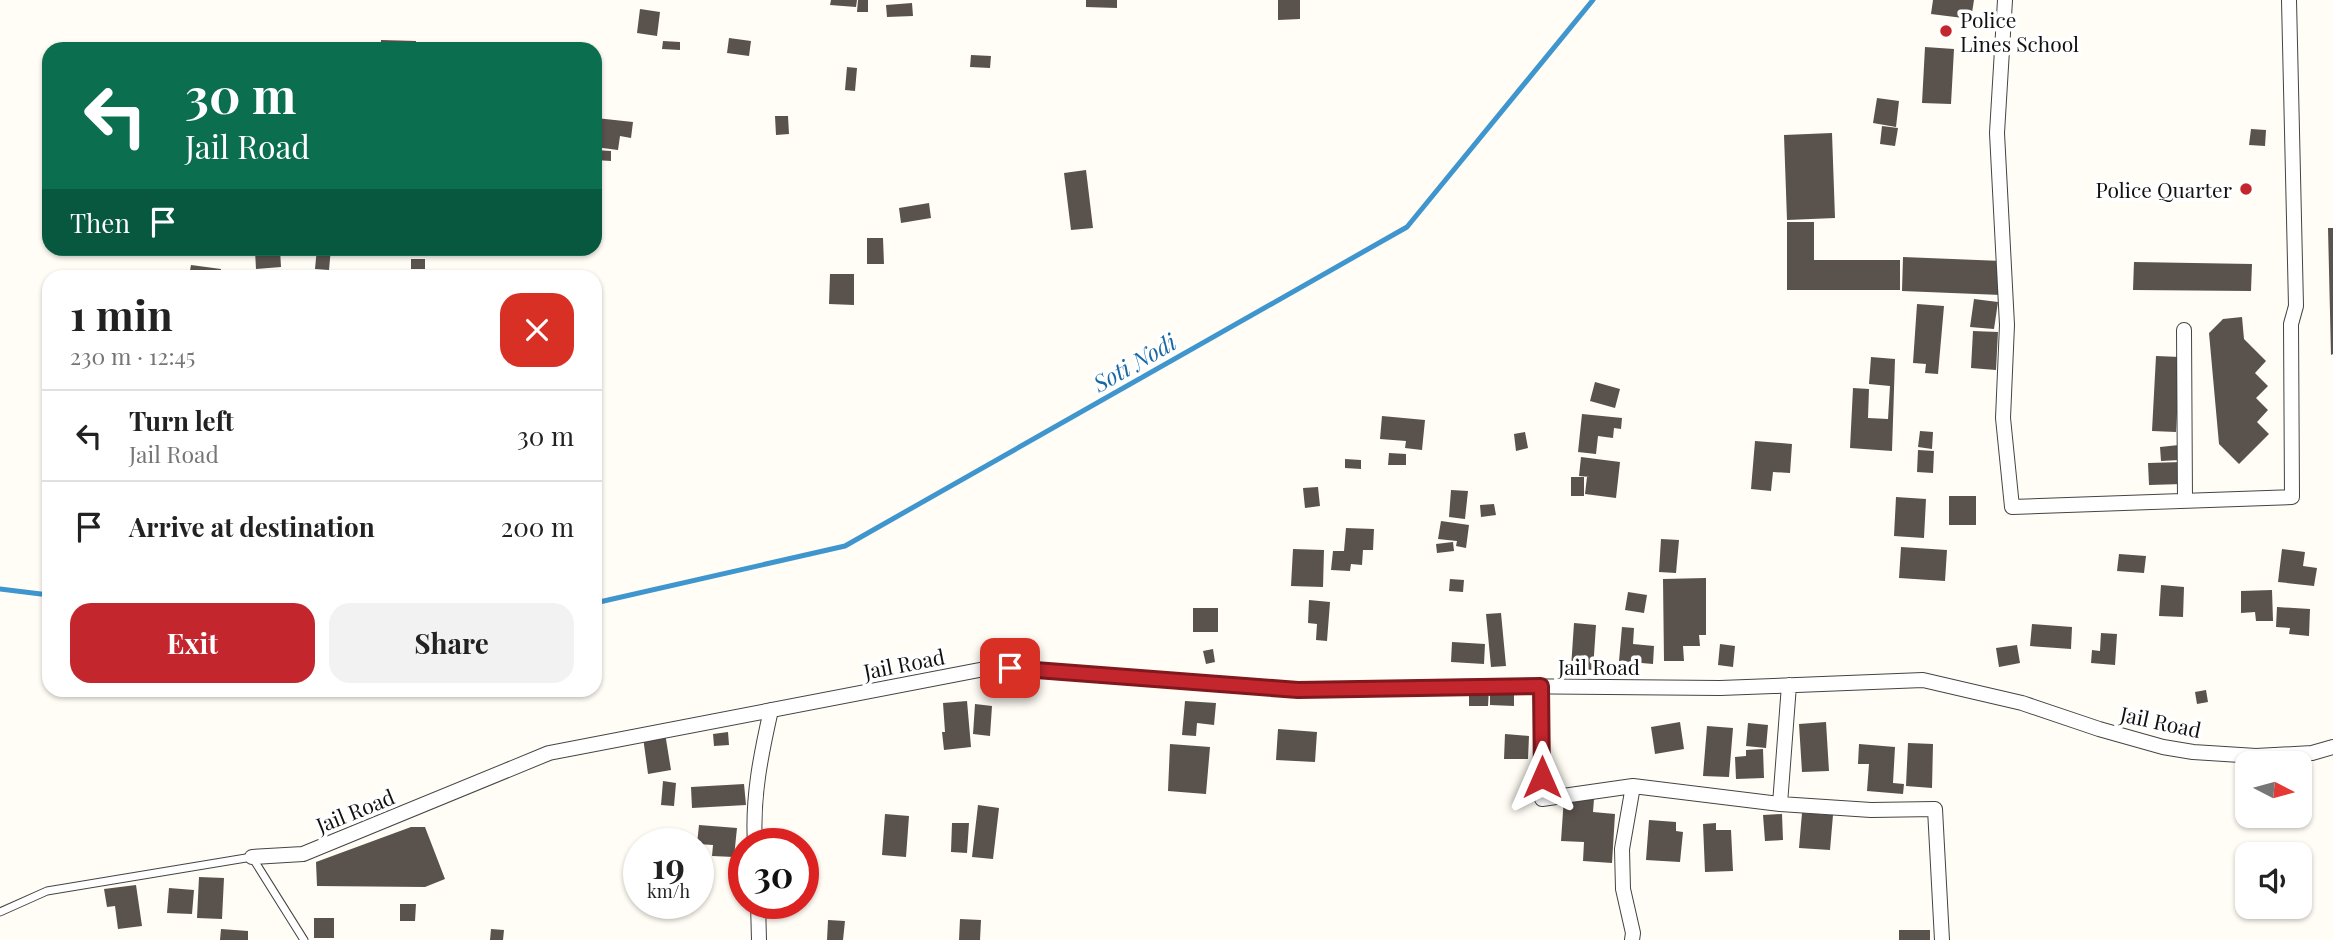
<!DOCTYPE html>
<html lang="en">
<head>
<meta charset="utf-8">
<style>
  body { margin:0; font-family:"Playfair Display",serif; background:#f2f2f2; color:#222; height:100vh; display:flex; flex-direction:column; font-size:26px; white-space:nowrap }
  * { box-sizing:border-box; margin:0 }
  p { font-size:23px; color:#767676 }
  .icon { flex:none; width:38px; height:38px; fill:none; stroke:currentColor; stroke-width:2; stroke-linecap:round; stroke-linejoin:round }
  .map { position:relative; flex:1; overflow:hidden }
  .drawer { position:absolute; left:42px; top:270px; width:560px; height:427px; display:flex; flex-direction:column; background:#fff; border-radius:21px; box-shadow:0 2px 5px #0004 }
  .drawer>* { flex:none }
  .top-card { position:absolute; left:42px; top:42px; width:560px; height:214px; border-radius:21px; box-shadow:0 2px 5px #0004; background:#0b6e4f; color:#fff; overflow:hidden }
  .needle { width:46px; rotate:96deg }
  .controls { position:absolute; left:2235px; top:751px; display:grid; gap:14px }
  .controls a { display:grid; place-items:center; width:77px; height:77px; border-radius:14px; background:#fff; box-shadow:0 2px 5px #0004; font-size:35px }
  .speed { position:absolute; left:623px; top:828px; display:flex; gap:14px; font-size:35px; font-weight:700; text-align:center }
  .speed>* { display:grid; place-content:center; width:91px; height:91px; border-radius:50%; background:#fff; box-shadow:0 2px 5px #0004; line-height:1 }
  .speed small { font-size:18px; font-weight:400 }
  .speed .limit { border:10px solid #d22; background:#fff; color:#111 }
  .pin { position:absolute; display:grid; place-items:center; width:60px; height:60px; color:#fff; margin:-30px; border-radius:14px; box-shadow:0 4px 10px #0006 }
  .me { position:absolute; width:77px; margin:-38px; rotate:0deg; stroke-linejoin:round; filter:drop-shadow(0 0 5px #0008) }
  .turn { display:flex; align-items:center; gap:24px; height:147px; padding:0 28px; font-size:32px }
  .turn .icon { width:91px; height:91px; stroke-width:2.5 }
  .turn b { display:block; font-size:49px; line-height:60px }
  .then { display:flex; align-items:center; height:66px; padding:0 28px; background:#0003; gap:14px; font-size:26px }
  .round { display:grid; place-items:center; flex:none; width:74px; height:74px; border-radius:21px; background:#f2f2f2 }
  .overview { display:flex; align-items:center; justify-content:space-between; height:119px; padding:0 28px }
  h1 { font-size:42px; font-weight:700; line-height:52px }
  .cta { display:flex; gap:14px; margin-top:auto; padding:14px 28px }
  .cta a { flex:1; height:80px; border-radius:21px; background:#c4262e; color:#fff; font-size:28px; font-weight:700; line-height:80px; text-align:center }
  .cta a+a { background:#f2f2f2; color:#222 }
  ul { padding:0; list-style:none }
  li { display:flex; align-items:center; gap:21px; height:91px; padding:0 28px; border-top:2px solid #e0e0e0 }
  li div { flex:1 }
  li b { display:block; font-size:26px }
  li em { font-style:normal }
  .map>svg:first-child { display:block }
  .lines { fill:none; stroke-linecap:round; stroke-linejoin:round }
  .stream { stroke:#3f96cf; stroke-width:5 }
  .building { fill:#5a524d }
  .lane-casing { stroke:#444; stroke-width:9 }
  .street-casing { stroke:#444; stroke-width:16 }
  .lane { stroke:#fff; stroke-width:7 }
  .street { stroke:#fff; stroke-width:14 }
  .route-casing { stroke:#7f191e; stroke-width:18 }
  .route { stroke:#c4262e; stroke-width:12 }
  .poi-dot { fill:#c4262e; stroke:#fff; stroke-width:2.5 }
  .labels { text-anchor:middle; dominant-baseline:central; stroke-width:7; stroke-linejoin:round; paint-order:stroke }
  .poi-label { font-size:21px; fill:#111; stroke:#fff; text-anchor:start }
  .street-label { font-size:21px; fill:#111; stroke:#fff }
  .water-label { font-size:23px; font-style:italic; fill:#1768a6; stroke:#fff }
</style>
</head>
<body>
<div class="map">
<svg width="2333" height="940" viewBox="0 0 2333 940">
  <rect width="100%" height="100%" fill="#fffdf5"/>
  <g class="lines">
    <path class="stream" d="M0,589L49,595
      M595,603L845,546L1407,227L1593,0"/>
  </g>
  <path class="building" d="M831,0H857L856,7L830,5Z
    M858,0H868V12H857Z
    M1086,0H1117V8L1086,7Z
    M1278,0H1300V19L1278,20Z
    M1933,0H1974L1971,19L1931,14Z
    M912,3L913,16L887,17L886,5Z
    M640,9L660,12L657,36L637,33Z
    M729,38L751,41L749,56L727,53Z
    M381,40L416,41V49H381Z
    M663,41L680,42V50L662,49Z
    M1925,47L1954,49L1951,104L1922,103Z
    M971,55L991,56L990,68L970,67Z
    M847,67L857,68L855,91L845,90Z
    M1877,98L1899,101L1896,127L1873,123Z
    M775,116H788L789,134L776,135Z
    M596,118L633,122L631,138L620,136L618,150L595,147Z
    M1882,126L1898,128L1895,146L1880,144Z
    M2251,129L2266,130L2265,146L2249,145Z
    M1832,133L1835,218L1787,220L1784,135Z
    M595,150L611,151V161L595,160Z
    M1086,170L1093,228L1071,230L1064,173Z
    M929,203L931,218L901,223L899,208Z
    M1787,222H1814V260H1900V290H1787Z
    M2328,228H2333V354L2331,355Z
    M867,238H883L884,264H867Z
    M317,248H331L329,270L315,269Z
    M280,249L281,267L256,269L255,251Z
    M1903,257L2002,261L2001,295L1902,291Z
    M411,259H425V269H411Z
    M2134,262L2252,264L2251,291L2133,290Z
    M191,265L221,269L220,276H189Z
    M830,274H854V305L829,304Z
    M1974,299L1998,302L1994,329L1970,327Z
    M1917,304L1944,306L1938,374L1925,373L1926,364L1913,363Z
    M2242,317L2244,339L2266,361L2255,373L2268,386L2256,398L2268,410L2257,422L2269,434L2239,464L2219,444L2209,333L2223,319Z
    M1973,331L1998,332L1996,370L1971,368Z
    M2156,356L2180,357L2176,432L2152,431Z
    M1871,357L1895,359L1892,451L1850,448L1853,388L1869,389L1868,418L1888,419L1890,386L1869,384Z
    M1595,382L1620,389L1615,408L1590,401Z
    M1582,414L1622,418L1621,429L1614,428L1613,438L1598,436L1596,454L1578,452Z
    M1382,416L1425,420L1422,450L1405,448L1406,441L1380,439Z
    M1920,431L1933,432L1932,449L1918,447Z
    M1525,432L1528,448L1516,451L1514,434Z
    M1755,441L1792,444L1790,473L1773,472L1771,491L1751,489Z
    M2179,445L2180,460L2161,461L2160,447Z
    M1918,450L1934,451L1933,473L1917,472Z
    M1389,453L1406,454V465H1388Z
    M1581,457L1620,462L1616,498L1585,494L1587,477H1590L1579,476Z
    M1345,459L1361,460V469L1345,468Z
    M2182,462L2183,484L2149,485L2148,463Z
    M1571,477H1584V496H1571Z
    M1318,487L1320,506L1305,508L1303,488Z
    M1451,490L1468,491L1465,519L1449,517Z
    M1949,496H1976V525H1949Z
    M1896,497L1926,499L1924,538L1894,536Z
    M1494,504L1496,515L1481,517L1480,505Z
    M1441,521L1469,525L1466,548L1456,546L1457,541L1438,539Z
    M1346,528L1374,529L1373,550H1363L1362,565L1351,564L1350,571L1331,570L1333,551H1344Z
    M1661,539L1679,540L1676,573L1659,572Z
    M1453,542L1454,551L1437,553L1436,544Z
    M1901,547L1947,550L1945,581L1899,578Z
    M1293,549L1324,550L1323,587L1291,586Z
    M2282,549L2305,552L2303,566L2317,568L2314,586L2278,582Z
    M2119,554L2146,556L2144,573L2117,571Z
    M1706,578V635H1699L1700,646H1683L1684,661H1664L1663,579Z
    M1450,579L1464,580L1463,592L1449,591Z
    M2161,585L2184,587L2183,617L2159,616Z
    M2272,590L2273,621H2256L2255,612L2241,613V591Z
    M1628,592L1647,595L1644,613L1625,610Z
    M1309,600L1330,602L1327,641L1316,640L1317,624L1308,623Z
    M2277,607L2310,609L2309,636L2289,634L2290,628L2276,627Z
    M1193,608H1218V632H1193Z
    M1501,613L1506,666L1491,667L1486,614Z
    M1574,623L1596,625L1593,670L1571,668Z
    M2032,624L2072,627L2071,649L2030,646Z
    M1622,627L1634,628L1633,644L1654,646L1653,664L1619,661Z
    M2101,633L2117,634L2115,665L2091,663L2092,650L2100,651Z
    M1452,642L1485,644L1484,664L1451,662Z
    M1720,644L1735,646L1733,667L1718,665Z
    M2017,645L2020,663L1999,667L1996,648Z
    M1213,649L1215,662L1206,664L1203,651Z
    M1469,689H1489L1488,706H1469Z
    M2206,690L2208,702L2197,704L2195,692Z
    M1490,694H1514V706L1490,705Z
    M967,701L971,747L944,750L942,732H945L943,703Z
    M1185,701L1216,703L1214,725L1197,723L1196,736L1182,735Z
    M975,704L992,706L990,736L973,734Z
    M1680,722L1684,749L1655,754L1651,727Z
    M1826,722L1829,771L1802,772L1799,724Z
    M1748,723L1768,725L1766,748L1746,746Z
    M1707,726L1733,728L1729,777L1703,776Z
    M1278,729L1317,732L1315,762L1276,760Z
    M728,732L729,745L714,746L713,734Z
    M665,733L671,770L648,774L643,737Z
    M1505,734L1529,736L1528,759H1504Z
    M1908,743L1933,744L1932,788L1906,786Z
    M1170,744L1210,747L1206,794L1168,791Z
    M1859,744L1895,747L1893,783L1904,784L1903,794L1867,791L1869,764H1858Z
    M1763,749L1764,778L1736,779L1735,757L1746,756V750Z
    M663,781L676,783L674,806L661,805Z
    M744,784L746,805L692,808L691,787Z
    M1564,797L1594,799L1593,812L1615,814L1612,863L1583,861L1584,842L1561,841Z
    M978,805L999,808L993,859L972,857Z
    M1802,813L1833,815L1830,850L1799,848Z
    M885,814L909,816L906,857L882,855Z
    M1782,814L1783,840L1765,841L1763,815Z
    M1649,820L1676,822V831L1683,832L1680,862L1646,860Z
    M952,823H969L967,853L951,852Z
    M1716,823V830H1731L1733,871L1705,872L1703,824Z
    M699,825L737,828L734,857L712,856L713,845L697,844Z
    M411,827H425L445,879L425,887L317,886L316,862Z
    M199,877L224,878L222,919L197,918Z
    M136,885L142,926L118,929L115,906L107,907L104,889Z
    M169,888L194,890L192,914L167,913Z
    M400,904H416L415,921H400Z
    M314,918H334V938H314Z
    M960,919L981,920L980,940H959Z
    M828,920L845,921L843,940H827Z
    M221,929L248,931V940H220Z
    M491,929L504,930L503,940H490Z
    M1899,930H1930V940H1899Z"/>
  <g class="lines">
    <g class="lane-casing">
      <path id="lane" d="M0,912L47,891L252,857L304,940"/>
    </g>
    <g class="street-casing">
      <path id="street" d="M2005,0L1997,133L2007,325L2003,418L2012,507L2292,497L2291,324L2296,306L2289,0
        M2184,330L2185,501
        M1541,686L1542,799L1633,786L1780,804L1871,810L1935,809L1942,940
        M1780,804L1789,685
        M755,844C752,798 761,754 771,710
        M252,857L303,854L549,753L995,667L1298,690L1508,686L1720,688L1923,680L2022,703L2099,729L2163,747L2193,752L2256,756L2312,753L2333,747
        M758,903L759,940
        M1632,940L1633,933L1623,889L1622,849L1633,786"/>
    </g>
    <use href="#lane" class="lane"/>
    <use href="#street" class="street"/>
  </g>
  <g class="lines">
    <g class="route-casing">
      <path id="route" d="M1010,668L1298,690L1541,686L1542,777"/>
    </g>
    <use href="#route" class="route"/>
  </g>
  <g class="poi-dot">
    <circle cx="1946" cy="31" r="7"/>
    <circle cx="2246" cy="189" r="7"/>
  </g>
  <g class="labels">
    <g class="poi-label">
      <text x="1960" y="19">Police<tspan x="1960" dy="24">Lines School</tspan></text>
      <text x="2232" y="189" text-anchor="end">Police Quarter</text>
    </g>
    <g class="street-label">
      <text transform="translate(904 663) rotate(-11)">Jail Road</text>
      <text x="1599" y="666">Jail Road</text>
      <text transform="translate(2161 721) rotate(12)">Jail Road</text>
      <text transform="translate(355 810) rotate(-22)">Jail Road</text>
    </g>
    <g class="water-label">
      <text transform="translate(1134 362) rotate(-30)">Soti Nodi</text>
    </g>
  </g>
</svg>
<div class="controls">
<a><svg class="needle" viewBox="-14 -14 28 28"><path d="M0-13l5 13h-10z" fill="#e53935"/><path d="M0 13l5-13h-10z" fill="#767676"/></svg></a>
<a><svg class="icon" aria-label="sound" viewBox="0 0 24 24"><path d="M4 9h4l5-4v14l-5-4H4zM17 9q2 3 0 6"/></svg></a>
</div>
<div class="speed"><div>19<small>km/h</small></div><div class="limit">30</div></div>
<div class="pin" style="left:1010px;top:668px;background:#d93025"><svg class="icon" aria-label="arrive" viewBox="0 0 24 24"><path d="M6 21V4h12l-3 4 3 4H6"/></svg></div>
<svg class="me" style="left:1542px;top:777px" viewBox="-20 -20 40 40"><path d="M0-17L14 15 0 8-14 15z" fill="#c4262e" stroke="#fff" stroke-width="4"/></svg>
<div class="top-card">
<div class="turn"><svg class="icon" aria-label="left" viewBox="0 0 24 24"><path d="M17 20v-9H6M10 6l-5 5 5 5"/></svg><div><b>30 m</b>Jail Road</div></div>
<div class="then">Then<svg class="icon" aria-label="arrive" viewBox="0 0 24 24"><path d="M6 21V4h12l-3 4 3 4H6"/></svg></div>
</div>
<section class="drawer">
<div class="overview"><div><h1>1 min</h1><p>230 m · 12:45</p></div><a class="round" style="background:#d93025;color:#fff"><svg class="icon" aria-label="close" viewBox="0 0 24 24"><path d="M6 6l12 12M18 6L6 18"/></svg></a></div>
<ul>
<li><svg class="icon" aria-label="left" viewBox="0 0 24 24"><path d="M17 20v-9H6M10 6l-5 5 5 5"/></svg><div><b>Turn left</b><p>Jail Road</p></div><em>30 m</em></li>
<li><svg class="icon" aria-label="arrive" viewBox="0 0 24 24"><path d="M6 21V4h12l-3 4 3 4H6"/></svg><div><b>Arrive at destination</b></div><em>200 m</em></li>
</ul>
<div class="cta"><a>Exit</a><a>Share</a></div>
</section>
</div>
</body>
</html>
